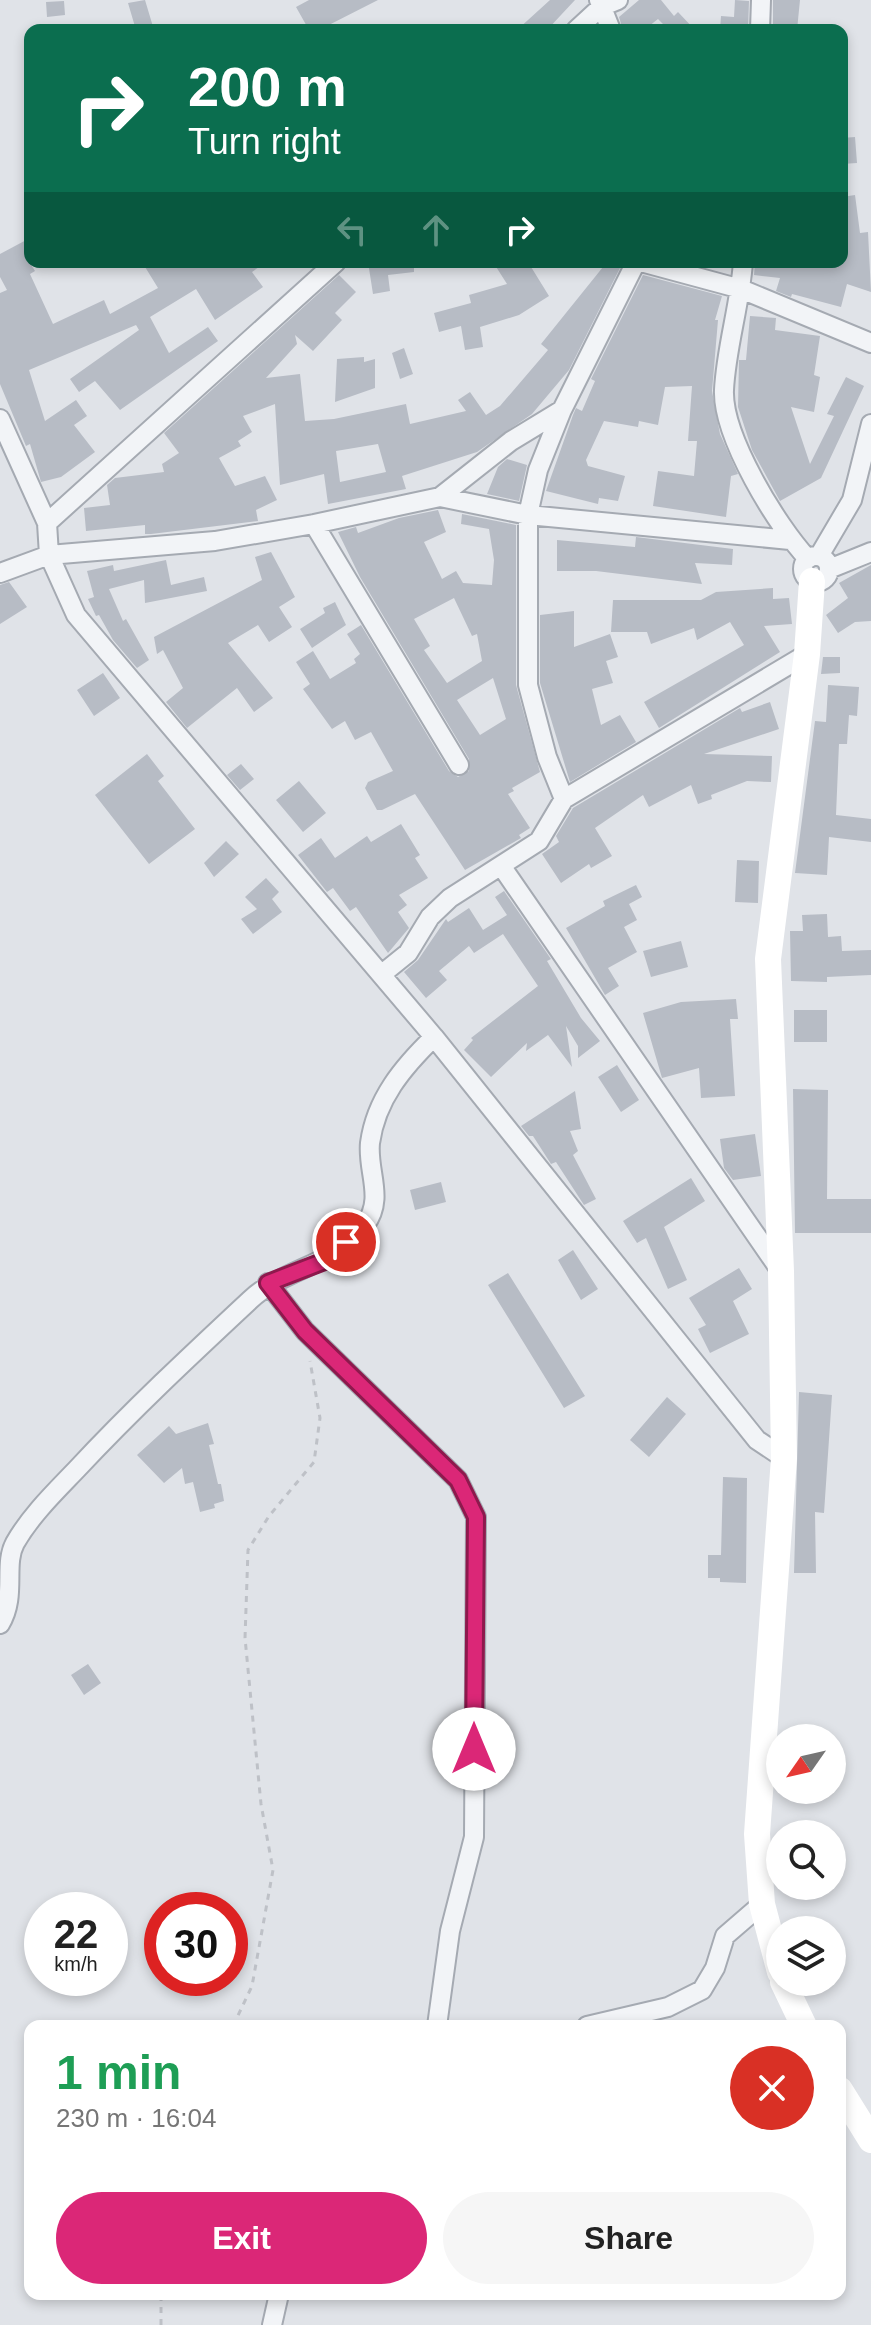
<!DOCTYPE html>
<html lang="en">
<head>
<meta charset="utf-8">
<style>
  body { margin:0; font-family:Helvetica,sans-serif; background:#f6f6f6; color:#222; height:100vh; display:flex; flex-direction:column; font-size:30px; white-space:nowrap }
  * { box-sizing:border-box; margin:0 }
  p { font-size:26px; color:#767676 }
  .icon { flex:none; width:44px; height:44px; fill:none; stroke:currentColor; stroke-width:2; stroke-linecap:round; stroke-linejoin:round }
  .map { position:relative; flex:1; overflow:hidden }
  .details { position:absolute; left:24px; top:2020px; width:822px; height:280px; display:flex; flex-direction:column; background:#fff; border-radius:16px; box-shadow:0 4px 12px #0003 }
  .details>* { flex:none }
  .banner { position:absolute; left:24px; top:24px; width:824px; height:244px; border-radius:16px; box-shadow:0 4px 12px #0003; background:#0b6e4f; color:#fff; overflow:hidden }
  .needle { width:52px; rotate:236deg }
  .buttons { position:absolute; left:766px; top:1724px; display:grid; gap:16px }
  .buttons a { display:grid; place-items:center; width:80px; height:80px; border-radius:50%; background:#fff; box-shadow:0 4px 12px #0003; font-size:40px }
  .speed { position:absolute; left:24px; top:1892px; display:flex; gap:16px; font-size:40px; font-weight:700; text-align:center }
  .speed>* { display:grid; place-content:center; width:104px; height:104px; border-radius:50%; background:#fff; box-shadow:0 4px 12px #0003; line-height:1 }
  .speed small { font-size:20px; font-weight:400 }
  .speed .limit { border:12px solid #d22; background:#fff; color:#111 }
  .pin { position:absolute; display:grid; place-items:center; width:68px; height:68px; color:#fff; margin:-34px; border:4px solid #fff; border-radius:50%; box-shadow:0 2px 8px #0007 }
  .me { position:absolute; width:88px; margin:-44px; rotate:0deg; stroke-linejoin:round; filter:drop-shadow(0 0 6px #0008) }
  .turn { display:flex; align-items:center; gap:28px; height:168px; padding:0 32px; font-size:36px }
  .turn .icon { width:104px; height:104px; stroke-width:2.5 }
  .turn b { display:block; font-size:56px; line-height:68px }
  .lanes { display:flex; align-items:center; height:76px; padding:0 32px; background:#0003; justify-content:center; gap:40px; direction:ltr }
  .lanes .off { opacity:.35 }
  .round { display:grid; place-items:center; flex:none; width:84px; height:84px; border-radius:42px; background:#f6f6f6 }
  .overview { display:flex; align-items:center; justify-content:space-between; height:136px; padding:0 32px }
  h1 { font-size:48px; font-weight:800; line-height:60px; color:#1e9e55 }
  .button { display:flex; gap:16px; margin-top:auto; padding:16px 32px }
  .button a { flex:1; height:92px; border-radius:48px; background:#db2777; color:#fff; font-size:32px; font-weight:800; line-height:92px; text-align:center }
  .button a+a { background:#f6f6f6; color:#222 }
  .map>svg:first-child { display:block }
  .building { fill:#b7bcc5; fill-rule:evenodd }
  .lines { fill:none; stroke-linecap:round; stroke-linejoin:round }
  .street-casing { stroke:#a5aab2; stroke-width:22 }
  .path { stroke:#bec1c7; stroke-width:3; stroke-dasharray:6 6; stroke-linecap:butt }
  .street { stroke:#f2f4f7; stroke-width:18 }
  .secondary { stroke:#fff; stroke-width:26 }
  .route-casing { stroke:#8e194d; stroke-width:20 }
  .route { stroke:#db2777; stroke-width:14 }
</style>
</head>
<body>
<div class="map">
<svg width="871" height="2325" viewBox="0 0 871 2325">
  <rect width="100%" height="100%" fill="#e0e3e8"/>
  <path class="building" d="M145,0L154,30H136L128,3Z
    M309,0H378L319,30H309L296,7Z
    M550,0H575L547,30H517Z
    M639,0H661L674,16L678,12L695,30H659L664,25L658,19L644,30H623L619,17Z
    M735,0L749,1L748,30H720L721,16L734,17Z
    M773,0H800L797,30H773Z
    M64,1L65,15L47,17L46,2Z
    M855,137L857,163L842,164V138Z
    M855,195L860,233L868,232L871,292L847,284L841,307L792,294L791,297L776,291L780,278L754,275L755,262H842V197Z
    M30,238V263L35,271L30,274L53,324L104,300L110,314L158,288L142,262L229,266L234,262H266L252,272L263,287L215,320L196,289L150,317L169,353L208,327L218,341L120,410L95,381L79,392L70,379L139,330L136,325L29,370L45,421L76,400L87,416L74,425L95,452L61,477L41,482L30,444L26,446L0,384V293L7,290L0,277V254Z
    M368,262H414V272L388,275L390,291L373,294Z
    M493,262H528L549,296L519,315L480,327L483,347L465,350L461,326L439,332L434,313L471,303L469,295L507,284Z
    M607,262H623L569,370L532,414L477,452L402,476L406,489L328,504L324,474L280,485L275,404L243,416L252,432L238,441L241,446L219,458L235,486L265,476L277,500L256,510L258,521L151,534H145V525L86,531L84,508L110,505L107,485L115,478L164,472L162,464L179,453L164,433L339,275L356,292L335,313L342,320L313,351L295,335L297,344L266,378L300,374L305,421L334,419L406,404L410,424L466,411L458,400L470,392L486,415L500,406L548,350L541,344ZM378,444L386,472L340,482L336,451Z
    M643,275L722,296L715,320H718L712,391L720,434L738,474L731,476L726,517L653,506L658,471L694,476L697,441H688L692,386L665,387L658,425L639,421L638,427L604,421L586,460L588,466L625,476L618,501L599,498L598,504L546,491L573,415L576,408L582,411L595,381L591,379Z
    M750,316L776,318L775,330L820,336L814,375L820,377L814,412L791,407L810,464L834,416L827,414L846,377L864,386L821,478L780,501L752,450L738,407L739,360H746Z
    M404,348L413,374L400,379L392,353Z
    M364,357V362L375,359V388L335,402L337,359Z
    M507,459L527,465L519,501L487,494L498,467Z
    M438,510L446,532L424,542L442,579L456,571L463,583L492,585L494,560L489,529L461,524L462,514L516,525V685L540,772L512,788L514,791L508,794L530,828L519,835L521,838L465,870L415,794L382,810H377L365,788L368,782L393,771L371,732L355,740L345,721L332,729L303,689L310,684L296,662L313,651L330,679L356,663L354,659L360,654L347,634L361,625L449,771L458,777L469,771V759L360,577L338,532L356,527L358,533L399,518ZM454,598L472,636L477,634L482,661L447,683L424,650L430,646L414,619ZM493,678L506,719L480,735L457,700Z
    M636,537L733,549L732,565L695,563L702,584L596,571H557V540L635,547Z
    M271,552L295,597L279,607L292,627L269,642L258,625L228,643L273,698L254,712L237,688L187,728L166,702L183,688L163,650L157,654L154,637L262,580L255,557Z
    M166,560L171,585L204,577L207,591L145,603L144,580L109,589L123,621L126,619L149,660L137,668L113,640L99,615L96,616L88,599L94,597L87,571L113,565L114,571Z
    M871,565V621L855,622L838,633L826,615L848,598L839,583Z
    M9,582L27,607L0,624V585Z
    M773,588V599L789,598L792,624L764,626L780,652L659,728L644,702L744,645L730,622L697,640L694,628L651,644L647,632H611L613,600H701L716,592Z
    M335,602L346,625L312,648L300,629L325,613L323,608Z
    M574,611V647L610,634L618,657L606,661L613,683L592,689L601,725L620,715L636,742L570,782L540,683V615Z
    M823,657H840V673L821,674Z
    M103,673L120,698L94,716L77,690Z
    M828,685L859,687L857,716L849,715L847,744H839L836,815L871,819V842L829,837L827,875L795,873L815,721L826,722Z
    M770,702L779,729L704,754L772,756L771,782L747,781L711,795L712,799L698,804L691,785L649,807L643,795L595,828L612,856L591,868L589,864L561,883L542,854L559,842L556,836L573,808L740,708L742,712Z
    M147,754L164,776L158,781L195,829L149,864L95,795Z
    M241,764L254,779L240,790L227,775Z
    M299,781L326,813L303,832L276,800Z
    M401,824L420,855L415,858L428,878L399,895L407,905L398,912L409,928L388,953L356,907L350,911L333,888L327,892L298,855L321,838L335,858L367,836L371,842Z
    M226,841L239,854L214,877L204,863Z
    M737,860L759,861L758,903L735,902Z
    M266,878L279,892L272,899L282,912L253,934L241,919L257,909L245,897Z
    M636,885L642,897L629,904L637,920L624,927L637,952L608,968L619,986L605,995L566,928L605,906L603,901Z
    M504,891L551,959L547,961L581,1018L600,1041L578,1058V1046L566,1026L572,1067L548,1035L526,1051L527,1043L491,1077L464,1050L473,1040L471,1038L538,986L503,934L474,953L469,946L439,971L447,980L426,998L404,972L418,960L446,919L448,922L469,908L483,930L507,915L495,897Z
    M827,914L828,937L841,936L842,951L871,950V975L827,977V982L791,981L790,931H803L802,915Z
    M681,941L688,967L651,977L643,951Z
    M736,999L738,1019H730L735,1096L701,1098L699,1068L662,1078L643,1013L681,1002Z
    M794,1010H827V1042H794Z
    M617,1065L639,1100L621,1112L598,1077Z
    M793,1089L828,1090L827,1199H871V1233H795Z
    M575,1091L581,1129L570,1131L578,1151L573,1155L596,1199L584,1205L556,1162L551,1164L533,1136H529L521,1126Z
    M755,1134L761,1176L733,1180L724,1168L720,1139Z
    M691,1178L705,1201L664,1227L687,1280L668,1289L646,1238L637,1243L623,1221Z
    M441,1182L446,1202L415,1210L410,1190Z
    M573,1250L598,1289L581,1300L558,1260Z
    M739,1268L752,1289L733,1301L749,1334L710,1353L698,1329L706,1325L689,1298Z
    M508,1273L585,1396L564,1408L488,1285Z
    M799,1392L832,1395L824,1513L815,1512L816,1573H794Z
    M667,1397L686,1414L649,1457L630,1440Z
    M208,1423L214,1444L209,1445L218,1484H221L224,1501L214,1504L215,1508L200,1512L193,1482L185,1484L182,1468L164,1483L137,1455L169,1426L176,1434Z
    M723,1477L747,1478L746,1583L720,1582V1578H708V1555H721Z
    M88,1664L101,1683L84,1695L71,1675Z"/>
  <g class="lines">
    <g class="street-casing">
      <path id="street" d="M599,0L611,30
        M576,30L601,7L618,0
        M760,30L761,0
        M336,262L47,523L49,555L76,615L434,1037L757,1440L784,1458
        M641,262L741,289L871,343
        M743,262C740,305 726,348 724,390C722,436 777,526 808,559
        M562,410L538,470L528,515V685L547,757L564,799
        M0,419L47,523
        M440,497L528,515L790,540
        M314,524L459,765
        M819,556L852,500L871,424
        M803 569a13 13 0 1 1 26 0a13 13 0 1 1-26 0Z
        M829,569L871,552
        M0,573L49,555L215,541L314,524L440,497L511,441L562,410L636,262
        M502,867L780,1270
        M382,974L408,953L430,917L450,898L539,841L564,799L807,654
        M268,1283L305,1331L458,1480L476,1517L474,1837L450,1931L437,2026
        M0,1624C17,1596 3,1565 15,1543C31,1515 55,1492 77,1469C132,1410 191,1355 250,1300C284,1268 337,1265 365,1225C385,1198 367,1172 370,1143C376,1099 403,1067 434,1037
        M587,2026L668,2007L702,1990L715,1968L725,1936L762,1904
        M272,2325L279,2294"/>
    </g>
    <path class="path" d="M233,2026L252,1986L273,1870L261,1804L245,1638L248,1550L269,1516L314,1462L320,1418L310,1361
      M161,2325V2294"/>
    <use href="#street" class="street"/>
    <path class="secondary" d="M780,1972L762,1904L757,1834L784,1458L781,1271L768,959L807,654L812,581
      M783,1982L804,2026
      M840,2090L871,2140"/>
  </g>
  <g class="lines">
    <g class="route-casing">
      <path id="route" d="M346,1242L327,1260L268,1283L305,1331L458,1480L476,1517L474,1749"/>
    </g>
    <use href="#route" class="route"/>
  </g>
</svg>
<div class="buttons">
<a><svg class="needle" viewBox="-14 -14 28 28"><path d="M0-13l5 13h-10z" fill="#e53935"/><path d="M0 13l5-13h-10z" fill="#767676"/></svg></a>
<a><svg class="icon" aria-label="search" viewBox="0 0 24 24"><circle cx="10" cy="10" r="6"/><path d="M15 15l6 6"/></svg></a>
<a><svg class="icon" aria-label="layers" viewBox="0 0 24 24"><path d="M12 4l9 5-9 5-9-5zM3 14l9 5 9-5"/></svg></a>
</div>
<div class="speed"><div>22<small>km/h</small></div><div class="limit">30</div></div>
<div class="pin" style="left:346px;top:1242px;background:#d93025"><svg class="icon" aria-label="arrive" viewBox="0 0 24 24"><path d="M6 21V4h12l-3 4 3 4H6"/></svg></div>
<svg class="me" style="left:474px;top:1749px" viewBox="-20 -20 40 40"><circle r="19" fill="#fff"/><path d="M0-13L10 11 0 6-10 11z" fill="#db2777"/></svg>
<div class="banner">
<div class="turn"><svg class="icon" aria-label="right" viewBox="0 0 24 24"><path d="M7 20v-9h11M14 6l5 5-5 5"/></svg><div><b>200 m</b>Turn right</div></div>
<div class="lanes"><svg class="icon off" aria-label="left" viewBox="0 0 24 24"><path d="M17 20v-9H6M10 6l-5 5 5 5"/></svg><svg class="icon off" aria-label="ahead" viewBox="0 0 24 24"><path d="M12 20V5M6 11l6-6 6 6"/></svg><svg class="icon" aria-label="right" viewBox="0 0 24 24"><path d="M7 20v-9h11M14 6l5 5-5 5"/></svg></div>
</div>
<section class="details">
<div class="overview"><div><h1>1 min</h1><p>230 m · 16:04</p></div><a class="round" style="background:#d93025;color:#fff"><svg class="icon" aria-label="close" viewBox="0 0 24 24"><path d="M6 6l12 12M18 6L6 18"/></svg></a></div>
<div class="button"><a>Exit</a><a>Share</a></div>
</section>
</div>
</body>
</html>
